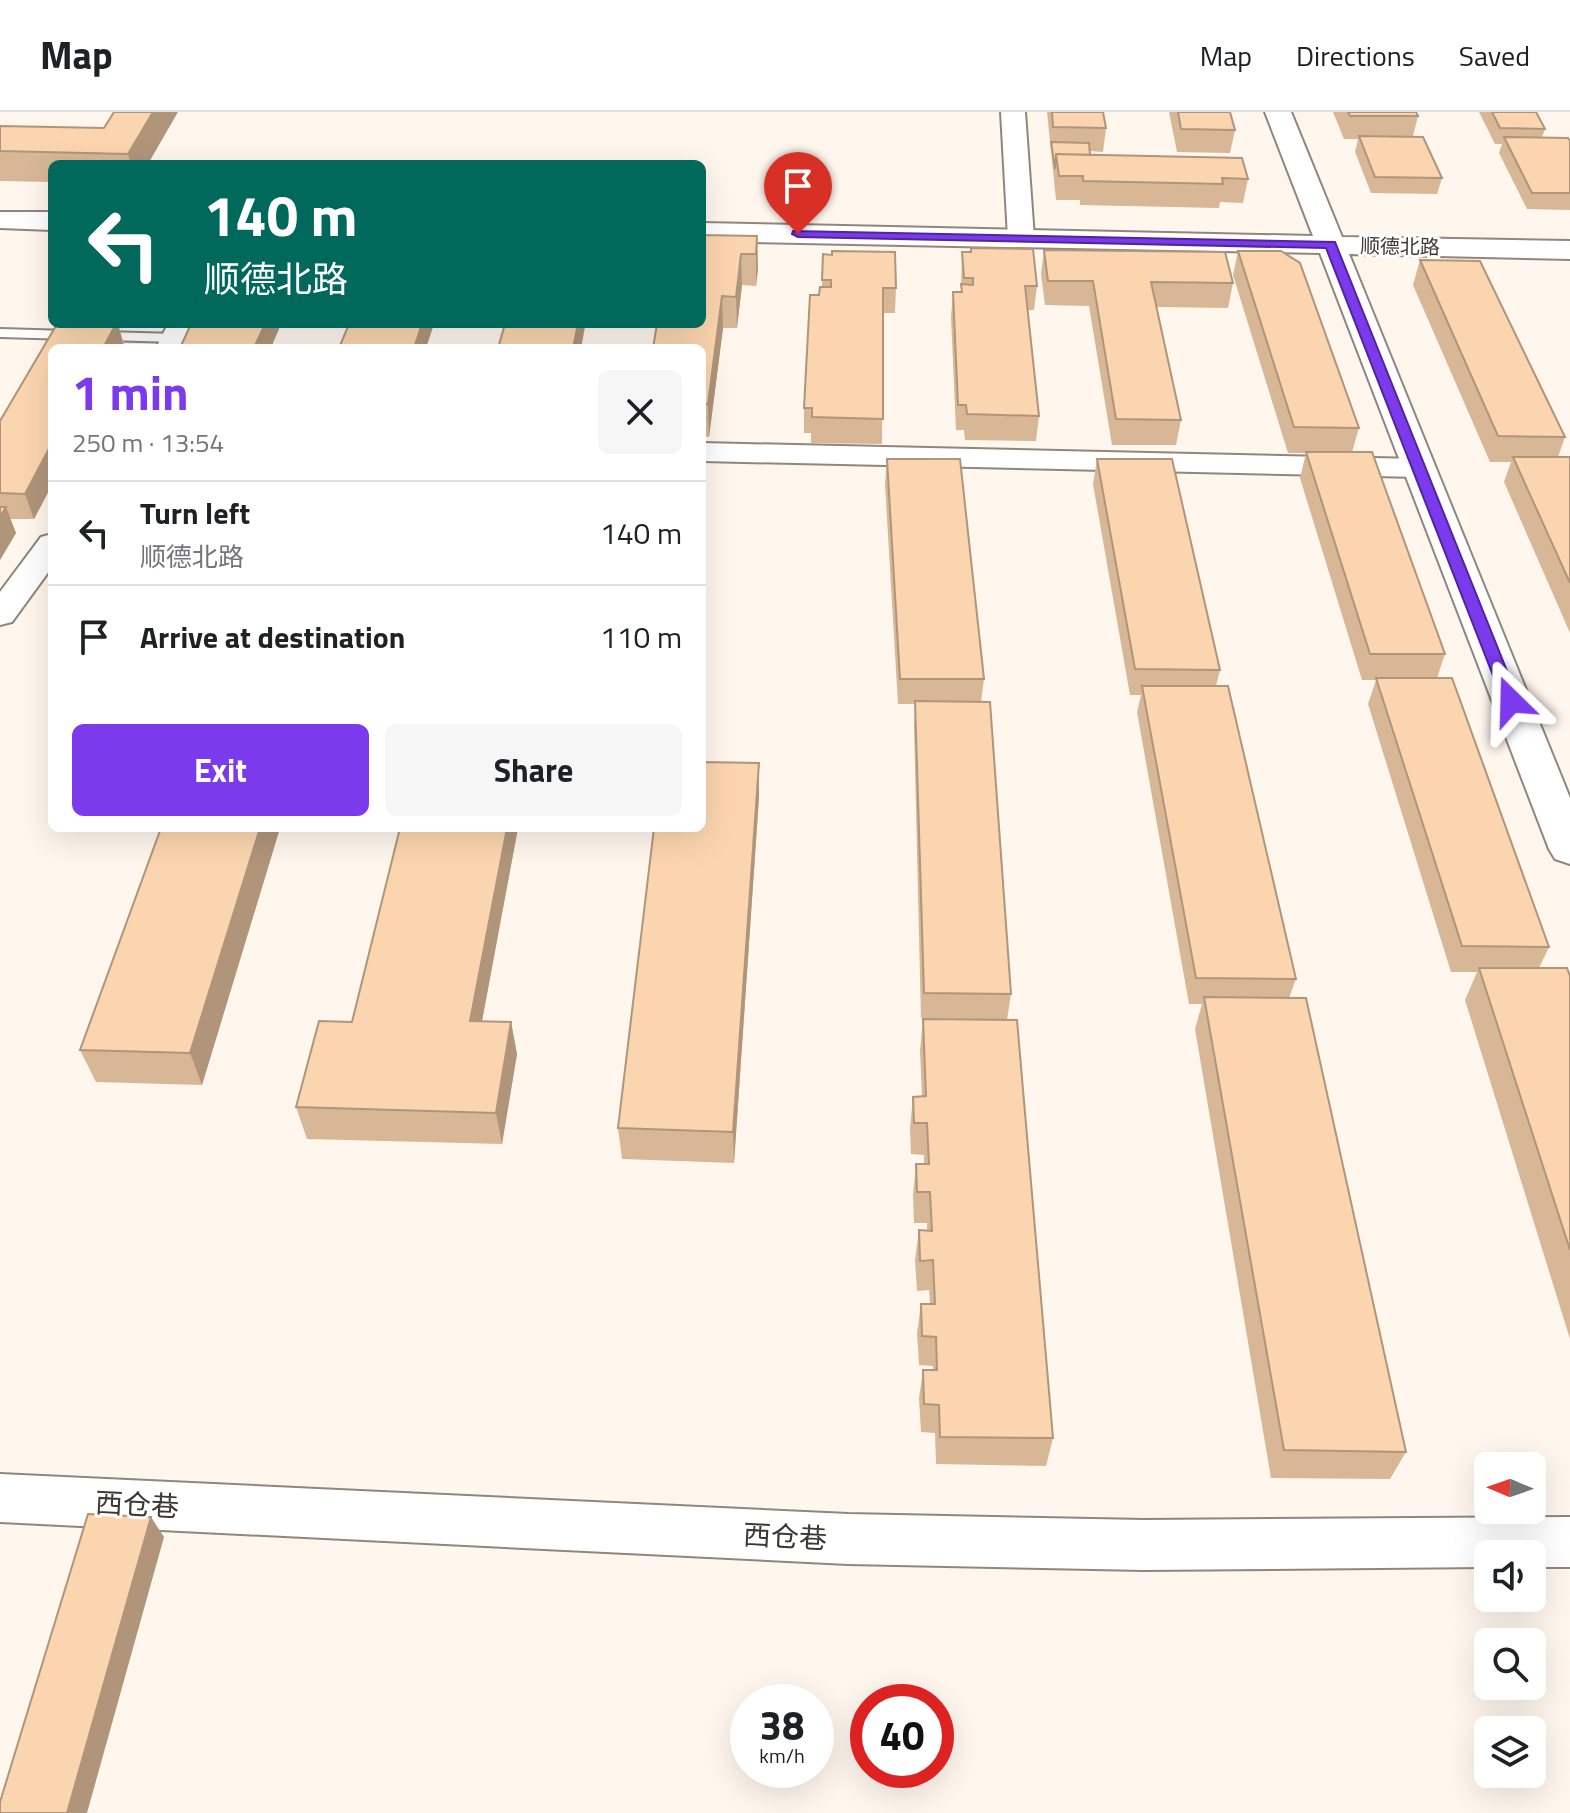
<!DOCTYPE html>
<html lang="en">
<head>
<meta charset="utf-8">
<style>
  body { margin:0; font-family:"Titillium Web","Noto Sans SC",sans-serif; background:#f6f6f6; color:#202124; height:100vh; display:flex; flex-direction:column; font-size:30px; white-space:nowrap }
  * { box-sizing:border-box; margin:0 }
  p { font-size:26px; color:#757577 }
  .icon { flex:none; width:44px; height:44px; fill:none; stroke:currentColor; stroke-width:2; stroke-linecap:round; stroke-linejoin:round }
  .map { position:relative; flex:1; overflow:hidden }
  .panel { position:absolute; left:48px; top:232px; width:658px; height:488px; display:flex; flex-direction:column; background:#fff; border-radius:12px; box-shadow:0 8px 32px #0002 }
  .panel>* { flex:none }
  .banner { position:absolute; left:48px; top:48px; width:658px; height:168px; border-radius:12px; box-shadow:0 8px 32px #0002; background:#00695c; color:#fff; overflow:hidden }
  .needle { width:52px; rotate:272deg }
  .controls { position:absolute; left:1474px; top:1340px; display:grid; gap:16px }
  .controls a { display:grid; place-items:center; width:72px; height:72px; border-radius:12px; background:#fff; box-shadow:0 8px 32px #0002; font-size:40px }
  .speed { position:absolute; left:730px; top:1572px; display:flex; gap:16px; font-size:40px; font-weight:700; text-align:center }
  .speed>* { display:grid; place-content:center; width:104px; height:104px; border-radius:50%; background:#fff; box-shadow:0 8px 32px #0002; line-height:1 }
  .speed small { font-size:20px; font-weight:400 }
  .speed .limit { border:12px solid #d22; background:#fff; color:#111 }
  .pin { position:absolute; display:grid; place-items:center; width:68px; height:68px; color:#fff; margin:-82px -34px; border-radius:50% 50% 50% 0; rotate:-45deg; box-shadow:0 0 8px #0007 }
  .pin .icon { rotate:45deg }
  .me { position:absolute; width:88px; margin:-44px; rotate:338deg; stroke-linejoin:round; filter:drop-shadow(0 0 6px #0008) }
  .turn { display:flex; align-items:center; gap:28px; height:168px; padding:0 24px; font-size:36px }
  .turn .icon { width:104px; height:104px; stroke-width:2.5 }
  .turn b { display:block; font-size:56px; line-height:68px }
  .round { display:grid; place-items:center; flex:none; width:84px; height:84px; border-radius:12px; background:#f6f6f6 }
  .summary { display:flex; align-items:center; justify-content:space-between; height:136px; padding:0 24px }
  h1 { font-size:48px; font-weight:700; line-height:60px; color:#7c3aed }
  .cta { display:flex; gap:16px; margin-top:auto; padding:16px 24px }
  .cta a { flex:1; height:92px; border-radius:12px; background:#7c3aed; color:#fff; font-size:32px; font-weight:700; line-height:92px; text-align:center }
  .cta a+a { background:#f6f6f6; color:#202124 }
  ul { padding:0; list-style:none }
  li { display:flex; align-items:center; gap:24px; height:104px; padding:0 24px; border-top:2px solid #e0e0e0 }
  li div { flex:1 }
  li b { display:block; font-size:30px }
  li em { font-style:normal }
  header { display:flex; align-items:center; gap:48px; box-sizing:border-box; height:112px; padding:0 40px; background:#fff; border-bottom:2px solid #e0e0e0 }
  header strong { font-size:38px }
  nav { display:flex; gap:44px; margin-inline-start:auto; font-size:28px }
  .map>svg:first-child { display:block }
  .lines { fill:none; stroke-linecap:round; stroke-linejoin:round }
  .service-casing { stroke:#90867d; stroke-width:4 }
  .minor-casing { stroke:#90867d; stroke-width:4 }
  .tertiary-casing { stroke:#90867d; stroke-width:4 }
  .service { fill:#fff; fill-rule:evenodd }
  .minor { fill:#fff; fill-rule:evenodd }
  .tertiary { fill:#fff; fill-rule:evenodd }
  .wall { fill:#d8b796 }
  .shaded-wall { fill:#b0957a }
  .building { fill:#fbd5af; stroke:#b0957a; stroke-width:2 }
  .route { fill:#7c3aed; stroke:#51269a; stroke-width:2 }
  .labels { text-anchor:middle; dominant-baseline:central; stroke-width:6; stroke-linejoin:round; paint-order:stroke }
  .far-street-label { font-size:20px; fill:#3c3834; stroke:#fff }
  .near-street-label { font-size:28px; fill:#3c3834; stroke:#fff }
</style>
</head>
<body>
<header>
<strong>Map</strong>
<nav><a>Map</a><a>Directions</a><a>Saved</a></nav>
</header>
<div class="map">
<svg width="1570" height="1701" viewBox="0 0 1570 1701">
  <rect width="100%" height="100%" fill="#fff6ee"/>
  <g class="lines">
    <g class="service-casing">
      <path id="service" d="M0,217L175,222L182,226L175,230L0,225Z"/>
    </g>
    <g class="minor-casing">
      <path id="minor" d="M1001,0H1025L1034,126L1030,132H1012L1008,126Z
        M168,212H196L184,236H156Z
        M702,331L1419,347L1430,350L1434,356L1430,362L1419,365L702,349Z
        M52,422V455L12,510L0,513V480L41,425Z
        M0,1362L848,1402L1144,1408L1570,1405V1455H1532V1442H1488V1455L1144,1458L848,1452L0,1410Z"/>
    </g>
    <g class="tertiary-casing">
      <path id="tertiary" d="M1265,0H1291L1342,125L1570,129V147L1349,142L1570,686V752L1555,747L1549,737L1320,141L702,129V111L1313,124Z
        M0,100H52V118L0,116Z"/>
    </g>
    <use href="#service" class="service"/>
    <use href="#minor" class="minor"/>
    <use href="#tertiary" class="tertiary"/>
  </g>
  <path class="wall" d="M1047,0H1103L1106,16L1103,40L1090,39V43L1248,67L1243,91L1220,90L1219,96L1080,93V88H1056Z
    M1169,0H1230L1235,18L1230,41L1177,40Z
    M1333,0H1416L1418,4L1413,24L1442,66L1437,82L1371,81L1355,40L1358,27H1344Z
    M1479,0H1536L1545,17L1542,25L1570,29V98L1527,97L1499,41L1502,32H1495Z
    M0,14L104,16L148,52H52V70L0,69Z
    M702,123L757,124L758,156L756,174L742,173L737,216H723L709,325L702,324Z
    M1044,138L1233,171L1228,196L1157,195L1181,308L1176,333H1112L1089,194L1045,193L1041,162Z
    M1238,139L1359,316L1352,340L1445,542L1437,566L1549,835L1539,856L1570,864V1227L1465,888L1477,860H1451L1368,592L1376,568H1362L1300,366L1306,341H1288L1233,163Z
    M962,140L1037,174L1034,198H1028L1039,304L1036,329L965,328L964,318H956L951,205L953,180H961Z
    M823,142L896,176L895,201H883L882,332L811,331V321H804V296L819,183L822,175Z
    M1420,148L1565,325L1558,345H1570V521L1504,370L1511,350H1490L1413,173Z
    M57,212H118L125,235L124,236H52V373L34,407H10L16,421L0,448V309Z
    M505,212H597L596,216H585L581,236Z
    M887,347L984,567L981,590L1011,882L1007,908L921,906L914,615L915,592H898L885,372Z
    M1097,347L1220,558L1216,574L1296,867L1289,886L1406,1340L1390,1367L1271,1366L1195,917L1202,892H1189L1137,600L1141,583H1130L1093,372Z
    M759,651V685L734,1051L622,1047L618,1016Z
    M161,716H280L202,973L96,970L80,938Z
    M518,716L482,909L511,910L517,942L502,1032L307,1027L296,995L352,910Z
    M923,907L1053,1326L1046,1354L936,1352L935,1321L921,1320L919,1286L923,1258H933V1254L919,1253L917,1221L921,1192H930L929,1178L917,1179L915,1148L919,1118H927V1111H914L913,1083L916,1052H924V1043L911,1042L910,1016L913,985L922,984L920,939Z"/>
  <path class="shaded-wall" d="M153,0H178L148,52H131L128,42Z
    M757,124L758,156L756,174V142Z
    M741,142L742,173L737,216L736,185Z
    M722,184L723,216L709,325L708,292Z
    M116,212H118L124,236H103Z
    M265,212H281L271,236H254Z
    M422,212H434L426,236H414Z
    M578,212H585L581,236H573Z
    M52,331V373L34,407L25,382Z
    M6,395L16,421L0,448V405Z
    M759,651V685L734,1051L733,1020Z
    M260,716H280L202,973L190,941Z
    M507,716H518L476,941L470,909Z
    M511,910L517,942L502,1032L496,1001Z
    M151,1405L164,1425L87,1701H67Z"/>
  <path class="building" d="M114,0H153L128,42L0,39V14L104,16Z
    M1052,0H1103L1106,16L1053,15Z
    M1178,0H1230L1235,18L1181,17Z
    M1348,0H1416L1418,4H1350Z
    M1492,0H1536L1545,17L1500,16Z
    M1359,24L1423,25L1442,66L1375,65Z
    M1504,25L1568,26L1570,29V81H1532Z
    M1051,30L1089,31L1090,43L1056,42L1055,57Z
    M1056,42L1242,46L1248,67L1222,66L1223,72L1083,69V64H1059Z
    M702,123L757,124L756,142H741L736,185L722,184L708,292H702V236H653L657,212H702Z
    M971,136L1033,137L1037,174H1025L1039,304L967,302L966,293H958L953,180H962L961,172L973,173V166H964L962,140H971Z
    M1044,138L1225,140L1233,171L1151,170L1181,308L1116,307L1093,169H1048Z
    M832,139L895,140L896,176H883V307L812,305V296H804L810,183H819L820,175H831V168H822L823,142L832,143Z
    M1238,139H1281L1300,151L1359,316L1294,315Z
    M1420,148L1480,149L1565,325L1498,324Z
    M57,212H116L103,236H52V331L25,382L0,381V309Z
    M191,212H265L254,236H180Z
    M349,212H422L414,236H339Z
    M505,212H578L573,236H498Z
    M1306,340H1372L1445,542H1370Z
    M1513,345H1570V471Z
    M887,347H960L984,567H900Z
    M1097,347H1172L1220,558L1135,557Z
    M0,395H6L0,405Z
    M1376,566H1452L1549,835L1462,834Z
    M1142,574H1228L1296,867L1196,866Z
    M915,589L990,590L1011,882L924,881Z
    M702,650L759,651L733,1020L618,1016L654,716H702Z
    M161,716H260L190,941L80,938Z
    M400,716H507L470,909L511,910L496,1001L296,995L319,909L352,910Z
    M1479,856H1567L1570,864V1138Z
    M1204,885L1306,886L1406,1340L1284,1338Z
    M923,907L1017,908L1053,1326L940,1325L939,1293L924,1292L923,1258H937L936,1225L922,1224L921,1192H935L933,1148L920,1149L919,1118L932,1119L930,1080H917L916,1052H929L927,1011H914L913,985L926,984Z
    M88,1402L151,1405L67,1701H0V1690Z"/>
  <path class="route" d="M793,119L1335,130L1519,589L1517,592H1506L1503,589L1326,136L798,125L792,122Z"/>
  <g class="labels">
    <g class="far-street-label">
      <text transform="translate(1400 134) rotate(1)">顺德北路</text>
    </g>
    <g class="near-street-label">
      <text transform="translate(137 1392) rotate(3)">西仓巷</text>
      <text transform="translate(785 1424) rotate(3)">西仓巷</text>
    </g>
  </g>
</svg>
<div class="controls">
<a><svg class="needle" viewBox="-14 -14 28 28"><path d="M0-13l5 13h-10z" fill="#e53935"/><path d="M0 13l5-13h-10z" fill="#757577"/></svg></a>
<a><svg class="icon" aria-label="sound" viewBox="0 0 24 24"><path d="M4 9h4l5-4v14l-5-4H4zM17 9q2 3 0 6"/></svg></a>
<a><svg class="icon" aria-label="search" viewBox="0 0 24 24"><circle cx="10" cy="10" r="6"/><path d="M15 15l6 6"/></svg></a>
<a><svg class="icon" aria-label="layers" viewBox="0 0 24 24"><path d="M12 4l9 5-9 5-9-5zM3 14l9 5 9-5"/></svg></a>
</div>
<div class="speed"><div>38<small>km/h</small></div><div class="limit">40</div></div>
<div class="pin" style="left:798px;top:122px;background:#d93025"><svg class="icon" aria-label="arrive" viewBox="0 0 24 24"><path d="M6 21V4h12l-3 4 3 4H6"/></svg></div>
<svg class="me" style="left:1511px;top:589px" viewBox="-20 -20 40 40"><path d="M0-17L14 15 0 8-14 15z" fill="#7c3aed" stroke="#fff" stroke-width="4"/></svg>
<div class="banner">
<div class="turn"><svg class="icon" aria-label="left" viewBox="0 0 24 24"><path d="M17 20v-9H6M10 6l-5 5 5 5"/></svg><div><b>140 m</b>顺德北路</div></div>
</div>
<section class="panel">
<div class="summary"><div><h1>1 min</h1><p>250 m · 13:54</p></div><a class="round"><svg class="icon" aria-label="close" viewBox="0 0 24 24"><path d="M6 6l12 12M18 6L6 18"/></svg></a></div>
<ul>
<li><svg class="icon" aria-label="left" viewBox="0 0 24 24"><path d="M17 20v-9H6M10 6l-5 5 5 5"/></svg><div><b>Turn left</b><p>顺德北路</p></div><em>140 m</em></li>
<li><svg class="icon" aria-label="arrive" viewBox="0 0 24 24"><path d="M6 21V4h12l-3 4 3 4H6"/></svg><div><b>Arrive at destination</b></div><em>110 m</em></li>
</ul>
<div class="cta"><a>Exit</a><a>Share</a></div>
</section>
</div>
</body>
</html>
